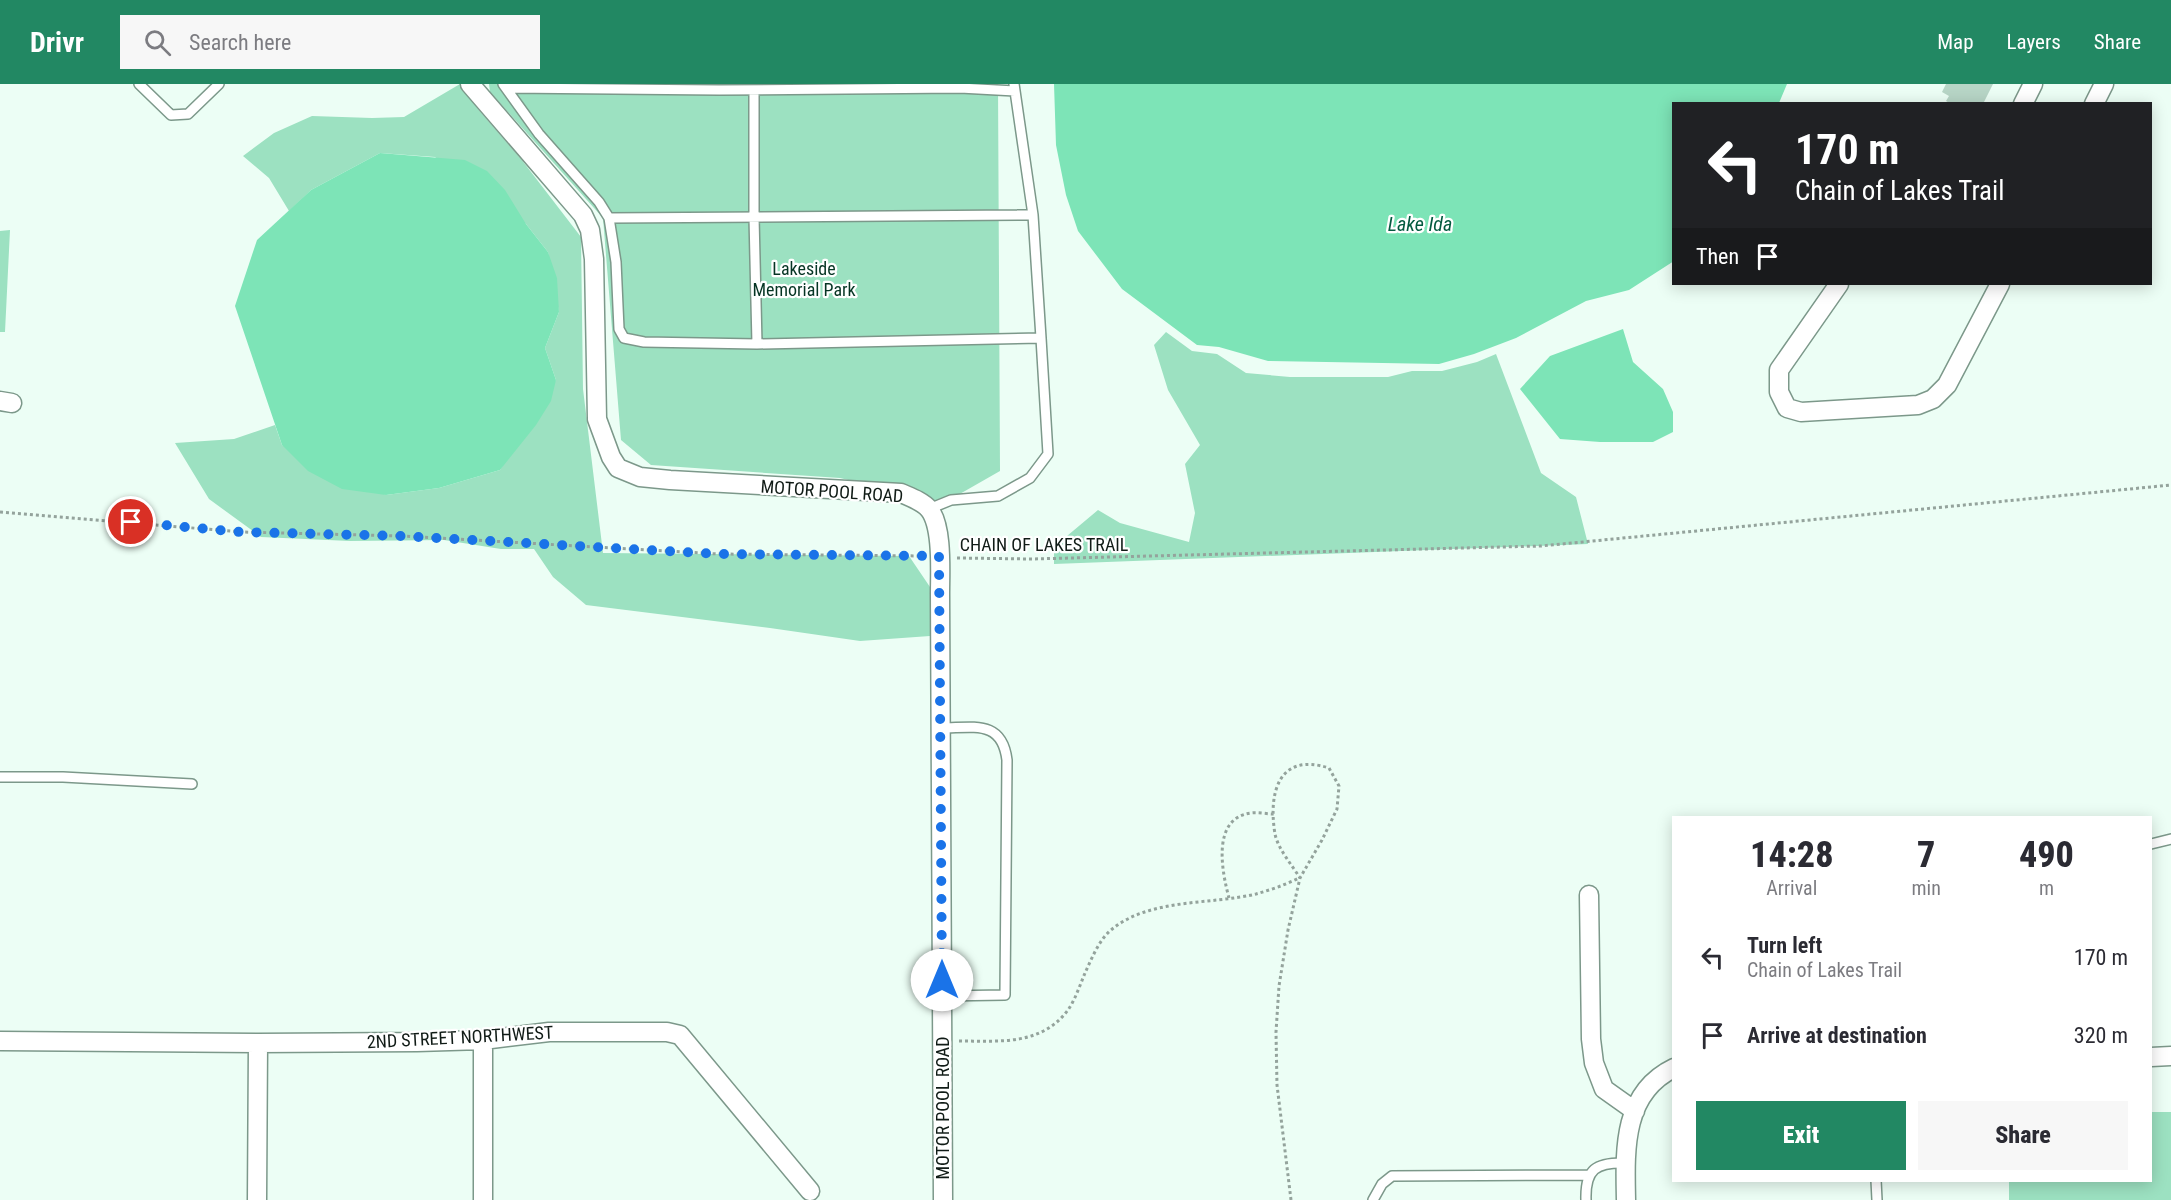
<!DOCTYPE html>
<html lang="en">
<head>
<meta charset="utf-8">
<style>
  body { margin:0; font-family:"Roboto Condensed",sans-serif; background:#f7f7f7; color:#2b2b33; height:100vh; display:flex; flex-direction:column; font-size:22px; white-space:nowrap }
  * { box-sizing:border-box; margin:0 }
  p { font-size:20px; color:#7c7c81 }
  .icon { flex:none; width:33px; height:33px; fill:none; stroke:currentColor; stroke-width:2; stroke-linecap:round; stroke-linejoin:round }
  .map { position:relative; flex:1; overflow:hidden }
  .side { position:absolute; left:1672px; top:732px; width:480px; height:366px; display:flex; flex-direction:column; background:#fff; border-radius:0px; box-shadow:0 3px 15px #0003 }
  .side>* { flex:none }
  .hud { position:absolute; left:1672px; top:18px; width:480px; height:183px; border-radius:0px; box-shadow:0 3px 15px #0003; background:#202124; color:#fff; overflow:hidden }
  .pin { position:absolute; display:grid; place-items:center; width:51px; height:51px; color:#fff; margin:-26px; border:3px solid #fff; border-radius:50%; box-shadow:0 2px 6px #0007 }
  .me { position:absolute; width:66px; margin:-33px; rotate:0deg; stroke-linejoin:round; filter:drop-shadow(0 0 4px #0008) }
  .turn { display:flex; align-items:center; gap:21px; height:126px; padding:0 24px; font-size:27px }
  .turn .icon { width:78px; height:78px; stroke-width:2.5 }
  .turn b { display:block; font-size:42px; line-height:51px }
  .then { display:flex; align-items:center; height:57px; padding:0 24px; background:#0003; gap:12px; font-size:22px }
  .eta { display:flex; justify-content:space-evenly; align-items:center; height:102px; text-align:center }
  .eta b { font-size:36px; font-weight:800; line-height:42px }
  .primary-button { display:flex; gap:12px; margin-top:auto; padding:12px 24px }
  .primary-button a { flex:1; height:69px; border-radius:0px; background:#228863; color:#fff; font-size:24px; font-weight:800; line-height:69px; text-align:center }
  .primary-button a+a { background:#f7f7f7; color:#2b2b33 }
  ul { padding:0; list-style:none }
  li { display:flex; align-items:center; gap:18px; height:78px; padding:0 24px }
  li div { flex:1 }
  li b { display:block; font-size:22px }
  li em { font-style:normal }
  header { display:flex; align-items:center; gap:36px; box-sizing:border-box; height:84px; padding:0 30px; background:#228863; color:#fff }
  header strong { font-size:28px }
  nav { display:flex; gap:33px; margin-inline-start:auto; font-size:21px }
  .search { width:420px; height:54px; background:#f7f7f7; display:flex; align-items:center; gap:15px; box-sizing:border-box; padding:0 21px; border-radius:0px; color:#7c7c81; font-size:22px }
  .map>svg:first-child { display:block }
  .green { fill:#9ce1c1 }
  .water { fill:#7de4b7 }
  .building { fill:#b7d5c6 }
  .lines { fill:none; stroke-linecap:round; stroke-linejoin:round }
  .service-casing { stroke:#7c988a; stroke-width:12 }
  .minor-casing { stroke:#7c988a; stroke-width:21 }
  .path { stroke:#94a39c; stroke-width:3; stroke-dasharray:3 3; stroke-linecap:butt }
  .service { stroke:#fff; stroke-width:9 }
  .minor { stroke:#fff; stroke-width:18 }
  .route { stroke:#1a73e8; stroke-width:10; stroke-dasharray:0 18 }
  .labels { text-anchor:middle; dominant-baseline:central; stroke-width:4.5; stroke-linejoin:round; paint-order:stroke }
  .park-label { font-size:18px; fill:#063524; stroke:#fff }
  .street-label { font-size:18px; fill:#101b16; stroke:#fff }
  .water-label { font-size:20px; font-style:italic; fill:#035a3f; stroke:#fff }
</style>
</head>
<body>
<header>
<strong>Drivr</strong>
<div class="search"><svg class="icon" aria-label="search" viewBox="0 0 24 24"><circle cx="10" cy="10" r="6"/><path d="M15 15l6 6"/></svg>Search here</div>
<nav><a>Map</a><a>Layers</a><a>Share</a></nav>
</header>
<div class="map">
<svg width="2171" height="1116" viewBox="0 0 2171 1116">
  <rect width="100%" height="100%" fill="#ecfef5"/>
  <path class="green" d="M460,0L478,25L521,75L581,153L583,305L603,469L909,472L930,503V552L860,557L770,544L586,521L553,493L534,465H501L444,456L350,457L261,453L209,415L175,359L234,355L275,341L282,361L386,411L439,404L500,386L556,296L545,264L559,228L548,168L526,140L435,73L380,69L311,106L289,127L269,94L243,72L274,49L312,32L372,34L404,33Z
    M489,0H998L1000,387L944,419L840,394L651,381L621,356L603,134L490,8Z
    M10,146L5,248H0V147Z
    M1166,248L1192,267L1217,270L1246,289L1290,293H1388L1412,287H1442L1477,278L1496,270L1541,389L1576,413L1588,460L1054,480V455L1067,452L1098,426L1120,439L1189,458L1195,429L1185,380L1200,361L1168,306L1154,261Z
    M2151,1028H2171V1116H2009V1097L2151,1096Z"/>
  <path class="water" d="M1054,0H1787L1779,19L1674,20V177L1629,206L1586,217L1516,254L1474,270L1439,280L1268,277L1219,263L1197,261L1122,205L1078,147L1066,111L1056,61Z
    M380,69L465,76L487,87L505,106L526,140L548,168L557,194L559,228L545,264L556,296L551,317L536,341L500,386L439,404L386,411L342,405L308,387L282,361L235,222L257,156L311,106Z
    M1623,245L1633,278L1663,305L1673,328V348L1653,358H1600L1560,355L1520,305L1550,272Z"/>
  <path class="building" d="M1946,0H1993L1983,20H1951L1946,17L1949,12L1942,8Z"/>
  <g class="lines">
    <g class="service-casing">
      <path id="service" d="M139,0L171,31L188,30L219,0
        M503,0L539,50L599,118L609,134L616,178L619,245L624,254L644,258L757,260L1041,254L1033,131L1014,0
        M506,4L719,6L960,4L1015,7
        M754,6V133L757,260
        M609,134L1033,131
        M929,425L951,416L998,412L1030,394L1048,370L1041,254
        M941,644C973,644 1002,635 1007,676L1005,911L942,912
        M0,693H63L192,700
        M2151,760L2171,755
        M1876,1096L1877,1116
        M1373,1116L1382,1100L1392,1092L1590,1091
        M1586,1116C1585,1085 1596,1078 1626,1079"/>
    </g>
    <g class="minor-casing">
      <path id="minor" d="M470,0L583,131L590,146L594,175L597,335L611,373L618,384L640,393L670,396L901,409C910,413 922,417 929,425C943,442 940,488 940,510L943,1116
        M2023,20L2033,0
        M2094,20L2104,0
        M1839,200L1779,286V308L1787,324L1801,328L1918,321L1933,315L1947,301L2000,200
        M0,317L12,319
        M1589,811L1591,955L1594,979L1604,1005L1635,1027
        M0,957L258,959L417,958L483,956L549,948H667L680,951L810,1107
        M2151,973L2171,972
        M257,1116L258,959
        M483,1116V956
        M1626,1116C1625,1067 1622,1009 1674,984"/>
    </g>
    <path class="path" d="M0,428L241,448L402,452L719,470L924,472
      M957,474L1032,475L1541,462L2171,401
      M1229,814C1222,788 1211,734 1251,729C1258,728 1267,730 1274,730
      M959,957C999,957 1041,962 1068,926C1075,916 1080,901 1085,889C1092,874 1099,856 1111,846C1149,814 1210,821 1256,810C1270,806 1285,801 1299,794
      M1291,1116L1277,1001L1276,948L1279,902L1288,846L1300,794L1322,756L1337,725L1339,702L1329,684C1279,668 1268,708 1275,750C1278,765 1292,781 1300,794"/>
    <use href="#service" class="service"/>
    <use href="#minor" class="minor"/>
  </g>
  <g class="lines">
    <path class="route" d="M131,438L240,448L402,452L718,470L939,472L942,896"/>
  </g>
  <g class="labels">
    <g class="park-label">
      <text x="804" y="184">Lakeside<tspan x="804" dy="21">Memorial Park</tspan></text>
    </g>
    <g class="street-label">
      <text transform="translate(832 407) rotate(4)">MOTOR POOL ROAD</text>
      <text x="1044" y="460">CHAIN OF LAKES TRAIL</text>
      <text transform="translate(460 953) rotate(-3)">2ND STREET NORTHWEST</text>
      <text transform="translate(942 1024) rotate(-90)">MOTOR POOL ROAD</text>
    </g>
    <g class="water-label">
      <text x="1420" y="140">Lake Ida</text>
    </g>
  </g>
</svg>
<div class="pin" style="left:131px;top:438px;background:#d93025"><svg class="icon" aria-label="arrive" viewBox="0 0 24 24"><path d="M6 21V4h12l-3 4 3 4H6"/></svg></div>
<svg class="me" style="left:942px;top:896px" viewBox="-20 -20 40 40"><circle r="19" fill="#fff"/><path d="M0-13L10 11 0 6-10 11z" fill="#1a73e8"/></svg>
<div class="hud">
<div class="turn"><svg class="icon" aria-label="left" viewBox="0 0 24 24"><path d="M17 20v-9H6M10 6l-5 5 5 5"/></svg><div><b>170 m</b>Chain of Lakes Trail</div></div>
<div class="then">Then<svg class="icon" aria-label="arrive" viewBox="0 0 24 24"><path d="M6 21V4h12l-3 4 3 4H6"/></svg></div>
</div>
<section class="side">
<div class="eta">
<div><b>14:28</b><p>Arrival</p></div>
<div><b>7</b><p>min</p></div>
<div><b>490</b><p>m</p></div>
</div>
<ul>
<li><svg class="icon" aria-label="left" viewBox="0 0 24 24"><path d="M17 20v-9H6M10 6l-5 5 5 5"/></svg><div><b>Turn left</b><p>Chain of Lakes Trail</p></div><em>170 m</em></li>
<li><svg class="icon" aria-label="arrive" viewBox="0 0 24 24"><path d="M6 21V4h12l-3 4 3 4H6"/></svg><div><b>Arrive at destination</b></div><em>320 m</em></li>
</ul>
<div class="primary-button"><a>Exit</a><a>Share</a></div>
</section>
</div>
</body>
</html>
